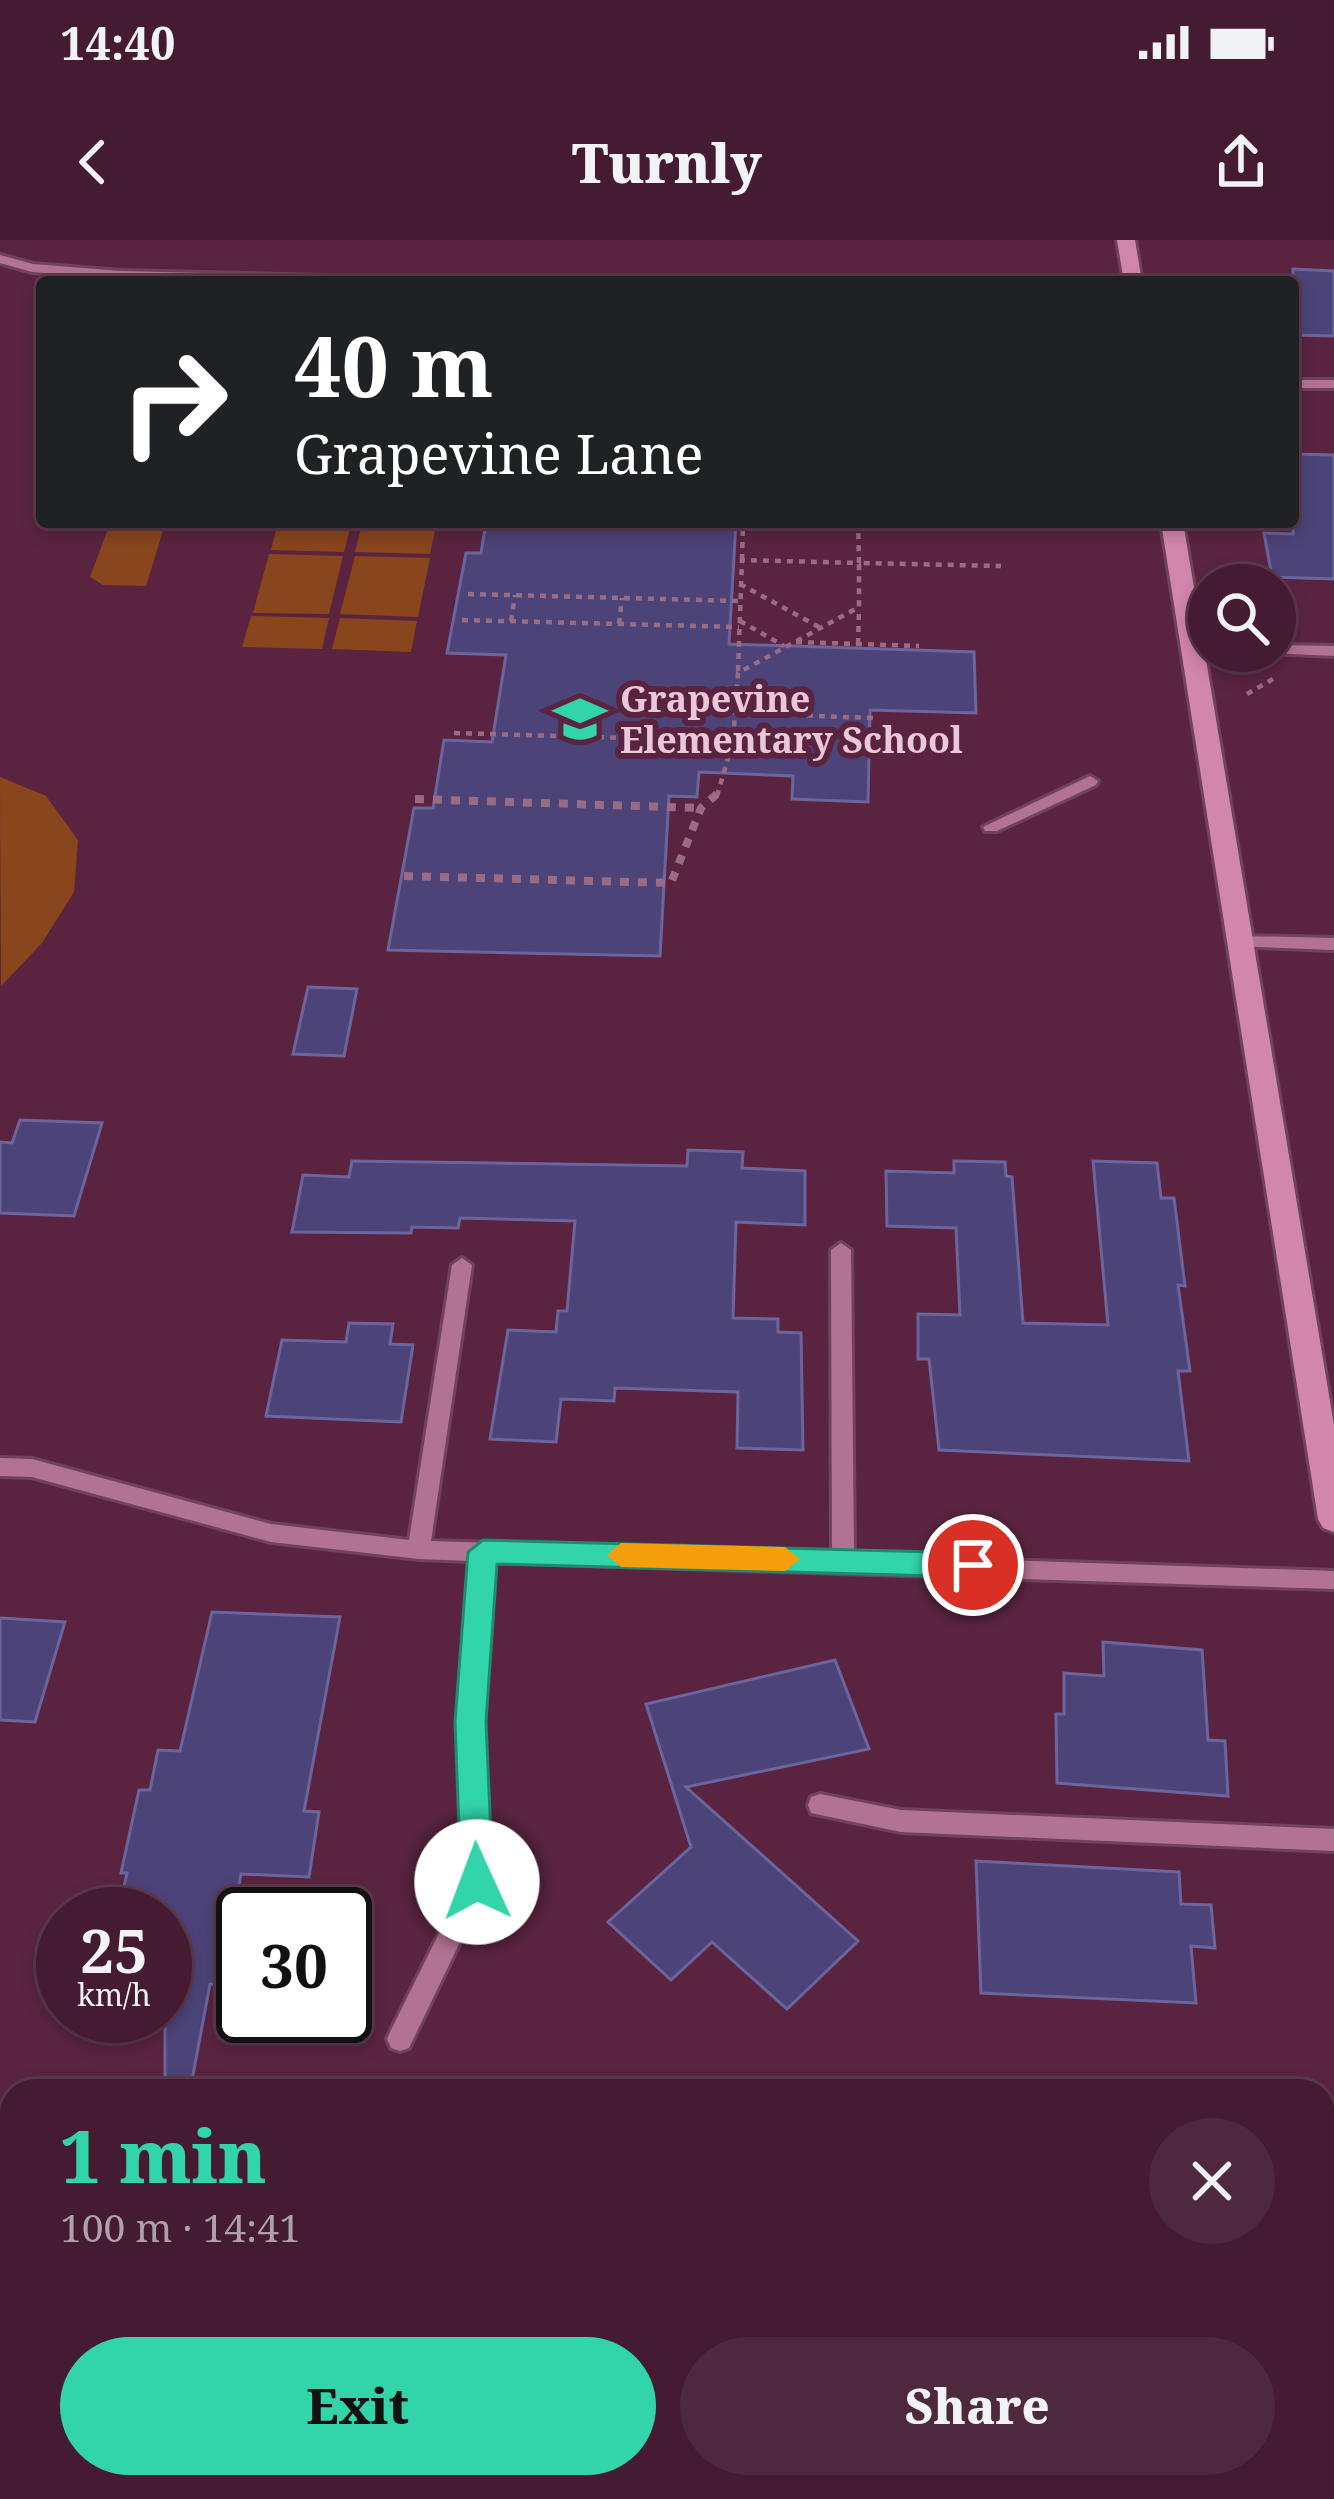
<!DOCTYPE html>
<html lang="en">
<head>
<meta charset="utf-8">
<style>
  body { margin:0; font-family:"Noto Serif",serif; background:#4e283c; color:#f1f3f6; height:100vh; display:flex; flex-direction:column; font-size:45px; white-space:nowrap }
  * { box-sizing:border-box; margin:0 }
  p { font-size:39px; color:#afa1ab }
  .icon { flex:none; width:66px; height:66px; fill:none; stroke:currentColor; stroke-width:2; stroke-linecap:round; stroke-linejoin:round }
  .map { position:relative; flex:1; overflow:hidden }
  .sheet { position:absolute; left:0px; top:1839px; width:1335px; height:420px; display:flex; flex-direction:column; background:#441b30; border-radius:36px 36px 0 0; box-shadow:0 6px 18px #0003,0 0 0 3px #5c394c }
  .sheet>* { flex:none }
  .hud { position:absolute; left:36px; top:36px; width:1263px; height:252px; border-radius:12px; box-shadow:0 6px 18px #0003,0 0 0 3px #5c394c; background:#202124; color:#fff; overflow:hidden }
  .tools { position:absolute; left:1188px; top:324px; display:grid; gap:24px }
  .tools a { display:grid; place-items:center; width:108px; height:108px; border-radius:50%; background:#441b30; box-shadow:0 6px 18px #0003,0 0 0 3px #5c394c; font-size:60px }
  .speed { position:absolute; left:36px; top:1647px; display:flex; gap:24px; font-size:60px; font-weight:700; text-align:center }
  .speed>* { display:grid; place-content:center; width:156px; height:156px; border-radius:50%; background:#441b30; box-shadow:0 6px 18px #0003,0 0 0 3px #5c394c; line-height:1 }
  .speed small { font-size:30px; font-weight:400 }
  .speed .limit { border:6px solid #111; border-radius:18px; background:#fff; color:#111 }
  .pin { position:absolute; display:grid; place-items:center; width:102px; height:102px; color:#fff; margin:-51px; border:6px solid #fff; border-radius:50%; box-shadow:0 3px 12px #0007 }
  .me { position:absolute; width:132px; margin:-66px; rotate:358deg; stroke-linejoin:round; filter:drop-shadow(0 0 9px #0008) }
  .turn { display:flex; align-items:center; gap:42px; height:252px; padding:0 60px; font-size:54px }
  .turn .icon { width:156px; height:156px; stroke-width:2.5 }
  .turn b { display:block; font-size:84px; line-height:102px }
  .round { display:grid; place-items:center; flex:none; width:126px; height:126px; border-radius:63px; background:#4e283c }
  .summary { display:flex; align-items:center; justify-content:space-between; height:204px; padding:0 60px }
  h1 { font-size:72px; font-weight:800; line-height:90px; color:#32d4a9 }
  .primary-button { display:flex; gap:24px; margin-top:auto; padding:24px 60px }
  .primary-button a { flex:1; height:138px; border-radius:72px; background:#32d4a9; color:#111; font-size:48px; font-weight:800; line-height:138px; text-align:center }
  .primary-button a+a { background:#4e283c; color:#f1f3f6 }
  .status { display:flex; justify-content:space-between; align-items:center; height:84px; padding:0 60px; background:#441b30; direction:ltr }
  .status svg { height:33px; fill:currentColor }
  header { display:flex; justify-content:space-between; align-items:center; height:156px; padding:0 60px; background:#441b30; font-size:54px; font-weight:800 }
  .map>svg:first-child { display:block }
  .green { fill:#89461c }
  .building { fill:#4c4378; stroke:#6c649d; stroke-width:3 }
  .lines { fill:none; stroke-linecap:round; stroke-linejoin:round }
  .minor-casing { stroke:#71425c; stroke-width:6 }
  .major-casing { stroke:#71425c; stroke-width:6 }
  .path-far1 { stroke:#9a6c83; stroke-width:4.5; stroke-dasharray:6 6; stroke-linecap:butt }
  .path { stroke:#9a6c83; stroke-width:8; stroke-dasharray:9 9; stroke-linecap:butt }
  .minor { fill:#b17390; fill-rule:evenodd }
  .major { fill:#d386ab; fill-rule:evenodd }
  .route { fill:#32d4a9; stroke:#208a6e; stroke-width:3 }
  .slow { fill:#f59e0b }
  .labels { text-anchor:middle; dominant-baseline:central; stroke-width:12; stroke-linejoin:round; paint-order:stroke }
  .far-poi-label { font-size:36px; font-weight:bold; fill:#ebc8d7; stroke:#5a2440; text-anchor:start }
</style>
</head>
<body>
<div class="status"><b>14:40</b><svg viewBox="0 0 49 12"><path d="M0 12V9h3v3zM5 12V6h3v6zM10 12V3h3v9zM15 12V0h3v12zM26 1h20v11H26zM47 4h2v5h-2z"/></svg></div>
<header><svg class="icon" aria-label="back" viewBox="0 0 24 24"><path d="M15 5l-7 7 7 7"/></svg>Turnly<svg class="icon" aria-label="share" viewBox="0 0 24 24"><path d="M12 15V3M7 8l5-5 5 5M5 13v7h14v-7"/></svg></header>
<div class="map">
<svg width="1334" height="2259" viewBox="0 0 1334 2259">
  <rect width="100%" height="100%" fill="#5a2440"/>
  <path class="green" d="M278,283L351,284L344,312L271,310Z
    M118,284H165L146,346L103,345L90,337L108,289Z
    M362,284L436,286L430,314L355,312Z
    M269,314L343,316L329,374L253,373Z
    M355,316L430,318L418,377L340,374Z
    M251,376L329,378L322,409L242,407Z
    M340,378L417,381L411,412L332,409Z
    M0,537L46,556L78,600L74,652L42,703L1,746Z"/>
  <path class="building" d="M1293,29L1334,31V96L1293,95Z
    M1293,214L1334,215V339L1272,337L1264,293L1293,294Z
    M486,282H736L729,404L974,412L976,473L870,470L868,562L792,559L793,536L699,532L697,557L669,556L660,716L388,710L414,568H433L444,500L492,502L506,415L447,413L466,313H481Z
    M308,747L357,749L344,816L293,814Z
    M20,880L102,883L74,976L0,973V902L12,903Z
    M688,910L743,912L742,928L805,931V985L736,982L733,1078L778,1079V1092L801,1093L803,1210L737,1208L738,1152L615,1148L614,1161L561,1159L556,1202L490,1199L508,1090L556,1092L558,1071H567L575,981L460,978L458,988L412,987L411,993L292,992L303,935L349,937L352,921L687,926Z
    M954,921L1005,922L1006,936L1012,937L1023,1083L1108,1085L1093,921L1157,923L1161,958H1174L1185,1046L1178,1045L1190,1131H1178L1189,1221L939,1210L929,1119H918V1074L960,1075L956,988L887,986L886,931L954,933Z
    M349,1083L393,1084L390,1104L413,1105L401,1182L266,1176L282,1100L346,1102Z
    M212,1372L340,1377L304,1571L319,1572L309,1637L241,1634L221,1745L210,1744L190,1851H165V1674H118L127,1633H121L139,1550H150L158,1510L180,1511Z
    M0,1378L65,1382L35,1482L0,1480Z
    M1103,1402L1202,1410L1208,1500L1225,1501L1228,1556L1057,1543L1056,1474H1064V1433L1104,1436Z
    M835,1420L869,1509L686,1547L858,1701L787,1769L712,1702L671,1740L608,1682L691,1607L646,1464Z
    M976,1621L1179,1632L1181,1664L1211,1665L1215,1708L1191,1706L1196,1763L981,1753Z"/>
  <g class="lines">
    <g class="minor-casing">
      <path id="minor" d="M0,15L33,24L121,31L415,38L421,42L121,39L32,32L0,23Z
        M1293,140H1334V148H1293Z
        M1275,405L1334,406V416L1269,413L1268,411H1275Z
        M1090,536L1098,541L1096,545L997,591H985L983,587Z
        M1241,696L1334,698V710L1235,706V698Z
        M841,1003L851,1010L854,1315L1334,1331V1349L494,1322L483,1482L489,1642L409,1808L400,1811L391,1808L387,1799L391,1790L465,1641L459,1482L471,1321L419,1319L271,1302L32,1237L0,1236V1218L32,1219L271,1284L409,1300L452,1025L462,1018L472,1025L431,1301L832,1314L831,1010Z
        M820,1554L901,1570L1334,1589V1611L901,1592L811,1573L808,1565L811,1557Z"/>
    </g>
    <g class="major-casing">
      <path id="major" d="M1117,0H1135L1142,42H1124Z
        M1161,282H1183L1334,1185V1292L1323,1288L1318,1279Z
        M1334,1930V1993L1323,1997V1934Z
        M1087,2247H1135L1130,2259H1082Z"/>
    </g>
    <path class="path-far1" d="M742,320L743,282
      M740,344L819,387
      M468,354L740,361
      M462,380L739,387
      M511,381L515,355
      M740,381L784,406
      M619,384L622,358
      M796,402L919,406
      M858,404L859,369
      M738,431L742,320L859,323L858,282
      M1247,454L1273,439
      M735,473L873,478
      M454,493L733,501
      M717,556L733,501L738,433L859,367V323L1001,326"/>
    <path class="path" d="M415,559L701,568
      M404,636L671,643L701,568L718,553"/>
    <use href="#minor" class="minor"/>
    <use href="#major" class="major"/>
  </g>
  <path class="route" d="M483,1300L973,1313L987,1325L973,1337L497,1324L486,1482L493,1642L488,1652L477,1656L465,1652L461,1642L455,1482L468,1312Z"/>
  <path class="slow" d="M621,1303L785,1307L800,1319L785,1331L621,1327L607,1315Z"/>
  <defs>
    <g id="school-bare" transform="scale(4.14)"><path d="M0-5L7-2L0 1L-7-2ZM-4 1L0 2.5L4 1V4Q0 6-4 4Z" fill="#32d4a9" stroke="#5a2440" stroke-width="2.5" paint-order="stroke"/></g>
  </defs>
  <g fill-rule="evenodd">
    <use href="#school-bare" x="580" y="479"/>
  </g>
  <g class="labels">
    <g class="far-poi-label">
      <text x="620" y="458">Grapevine<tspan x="620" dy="41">Elementary School</tspan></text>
    </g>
  </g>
</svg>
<div class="tools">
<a><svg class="icon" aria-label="search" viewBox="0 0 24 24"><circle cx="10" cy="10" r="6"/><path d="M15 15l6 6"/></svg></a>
</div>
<div class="speed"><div>25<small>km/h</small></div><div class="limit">30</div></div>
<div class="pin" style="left:973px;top:1325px;background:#d93025"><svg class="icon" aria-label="arrive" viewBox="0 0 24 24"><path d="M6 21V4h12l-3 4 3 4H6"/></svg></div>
<svg class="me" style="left:477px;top:1642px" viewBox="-20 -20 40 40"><circle r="19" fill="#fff"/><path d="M0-13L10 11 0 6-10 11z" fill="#32d4a9"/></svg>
<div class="hud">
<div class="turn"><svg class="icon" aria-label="right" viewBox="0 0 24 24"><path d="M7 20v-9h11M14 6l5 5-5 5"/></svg><div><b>40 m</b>Grapevine Lane</div></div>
</div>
<section class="sheet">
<div class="summary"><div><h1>1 min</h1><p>100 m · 14:41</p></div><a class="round"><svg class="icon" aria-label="close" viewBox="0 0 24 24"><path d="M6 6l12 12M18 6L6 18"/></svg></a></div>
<div class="primary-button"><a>Exit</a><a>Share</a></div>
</section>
</div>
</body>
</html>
